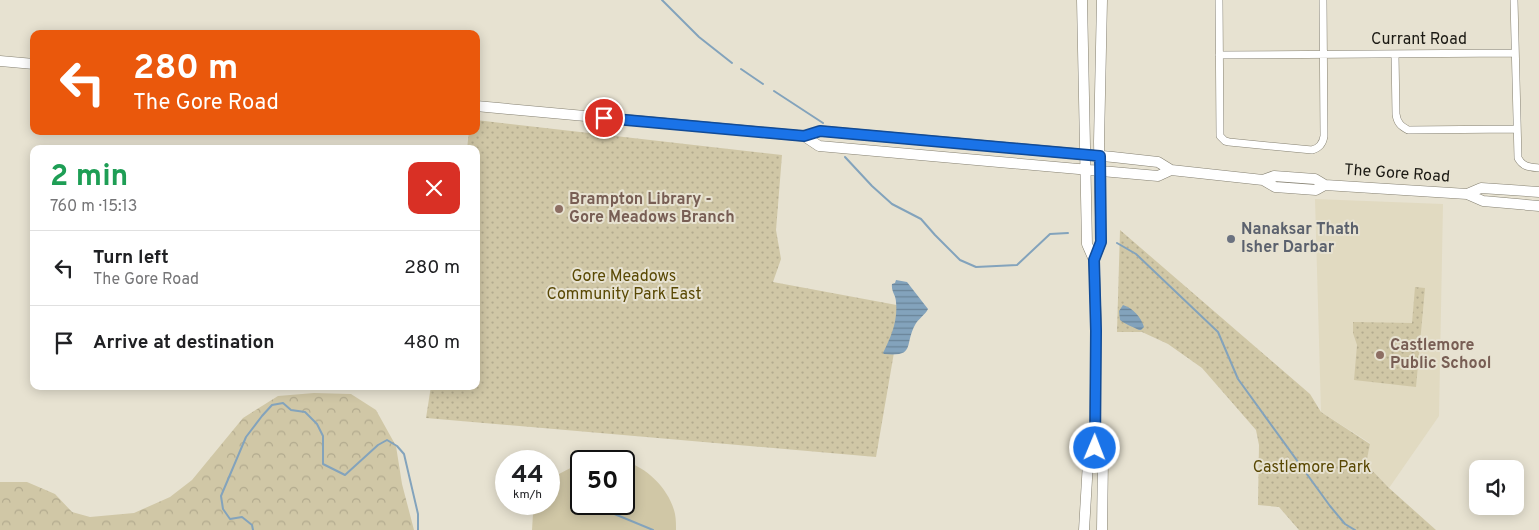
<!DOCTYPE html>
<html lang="en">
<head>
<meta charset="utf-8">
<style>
  body { margin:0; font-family:Overpass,sans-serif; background:#f6f6f6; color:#202124; height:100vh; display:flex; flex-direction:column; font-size:19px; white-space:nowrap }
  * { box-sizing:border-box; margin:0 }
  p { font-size:16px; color:#757577 }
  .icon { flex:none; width:28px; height:28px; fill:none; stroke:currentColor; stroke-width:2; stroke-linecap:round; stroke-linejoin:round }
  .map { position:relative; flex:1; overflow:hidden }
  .side { position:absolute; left:30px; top:145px; width:450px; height:245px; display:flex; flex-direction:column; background:#fff; border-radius:10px; box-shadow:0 2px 12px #0003 }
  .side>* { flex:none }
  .banner { position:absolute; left:30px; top:30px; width:450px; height:105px; border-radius:10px; box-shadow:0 2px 12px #0003; background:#ea580c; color:#fff; overflow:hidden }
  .fabs { position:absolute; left:1469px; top:460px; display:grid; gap:10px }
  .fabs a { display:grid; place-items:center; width:55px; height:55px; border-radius:10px; background:#fff; box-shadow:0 2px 12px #0003; font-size:25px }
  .speed { position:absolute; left:495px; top:450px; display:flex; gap:10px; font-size:25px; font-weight:700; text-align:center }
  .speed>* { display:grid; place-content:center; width:65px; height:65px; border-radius:50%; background:#fff; box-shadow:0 2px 12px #0003; line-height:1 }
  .speed small { font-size:12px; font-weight:400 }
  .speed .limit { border:2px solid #111; border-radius:8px; background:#fff; color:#111 }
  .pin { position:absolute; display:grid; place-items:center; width:42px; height:42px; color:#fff; margin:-21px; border:2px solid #fff; border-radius:50%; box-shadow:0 1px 5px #0007 }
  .me { position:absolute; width:55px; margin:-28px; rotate:1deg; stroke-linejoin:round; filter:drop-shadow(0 0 4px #0008) }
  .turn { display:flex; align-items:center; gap:18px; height:105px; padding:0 20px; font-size:22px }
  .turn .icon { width:65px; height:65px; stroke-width:2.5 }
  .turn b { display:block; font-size:35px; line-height:42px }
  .round { display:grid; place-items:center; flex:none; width:52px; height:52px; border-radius:10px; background:#f6f6f6 }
  .summary { display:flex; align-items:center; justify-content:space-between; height:85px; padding:0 20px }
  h1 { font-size:30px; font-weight:700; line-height:38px; color:#1e9e55 }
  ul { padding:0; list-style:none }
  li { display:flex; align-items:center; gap:15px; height:75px; padding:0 20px; border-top:1px solid #e0e0e0 }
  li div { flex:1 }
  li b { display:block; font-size:19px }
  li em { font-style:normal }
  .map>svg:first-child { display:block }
  .built { fill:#e1dac1 }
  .grass { fill:#d0c7a6 }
  .forest { fill:url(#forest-crowns) }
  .park { fill:url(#park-dots) }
  .water { fill:url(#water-rules) }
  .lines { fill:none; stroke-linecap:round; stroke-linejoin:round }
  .stream { stroke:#83a3bc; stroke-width:2 }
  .street-casing { stroke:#858071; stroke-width:8 }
  .secondary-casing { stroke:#858071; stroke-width:11 }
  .street { stroke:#fff; stroke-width:7 }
  .secondary { stroke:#fff; stroke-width:10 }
  .route-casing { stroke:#114b97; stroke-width:12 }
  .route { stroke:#1a73e8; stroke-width:9 }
  .education-dot { fill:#8d6e63; stroke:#e7e2d1; stroke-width:2 }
  .worship-dot { fill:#6b7280; stroke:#e7e2d1; stroke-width:2 }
  .labels { text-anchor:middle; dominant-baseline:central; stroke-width:4; stroke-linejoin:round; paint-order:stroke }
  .street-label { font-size:16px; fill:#1b1913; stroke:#e7e2d1 }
  .education-label { font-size:16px; font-weight:bold; fill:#785e54; stroke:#e7e2d1; text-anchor:start }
  .worship-label { font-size:16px; font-weight:bold; fill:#5b616d; stroke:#e7e2d1; text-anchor:start }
  .park-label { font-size:16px; fill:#594804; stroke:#e7e2d1 }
</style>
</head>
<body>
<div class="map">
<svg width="1539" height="530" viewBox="0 0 1539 530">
  <defs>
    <pattern id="forest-crowns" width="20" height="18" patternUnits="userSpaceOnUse" patternTransform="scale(1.25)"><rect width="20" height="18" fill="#d0c7a6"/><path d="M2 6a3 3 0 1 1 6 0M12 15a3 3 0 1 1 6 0" fill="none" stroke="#b2aa8e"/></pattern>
    <pattern id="park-dots" width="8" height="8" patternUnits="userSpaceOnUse" patternTransform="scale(1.25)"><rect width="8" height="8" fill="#d0c7a6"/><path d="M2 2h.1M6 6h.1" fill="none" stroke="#b2aa8e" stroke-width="1.8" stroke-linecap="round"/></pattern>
    <pattern id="water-rules" width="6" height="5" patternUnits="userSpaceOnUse" patternTransform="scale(1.25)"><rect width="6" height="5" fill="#83a3bc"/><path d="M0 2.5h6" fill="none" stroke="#6a8498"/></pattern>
  </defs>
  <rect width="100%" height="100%" fill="#e7e2d1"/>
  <path class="built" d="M1315,199L1443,204L1439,416L1389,488L1366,464L1370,443L1321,412Z"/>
  <path class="grass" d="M624,461C647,467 670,490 675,514C676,519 676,525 676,530H532L533,514L538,504H549V485L559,474L580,463L581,462V504H624Z"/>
  <path class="forest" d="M314,393L351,394L376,410L396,446L402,484L414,530H0V482H27L55,494L72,512L90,517L134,513L170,497L192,480L243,418L278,396Z"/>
  <path class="park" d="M476,120L782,155L776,230L781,259L773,282L902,306L876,457L426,418L431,386H476V149H467L469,131H476Z
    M1120,230L1310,394L1321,412L1370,444L1366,464L1389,488L1436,530H1299L1279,507L1258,505L1259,445L1256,430L1202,368L1168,344L1142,332H1117Z
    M1415,287L1425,288L1416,387L1354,380L1357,345L1353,333V322L1412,323Z"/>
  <path class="water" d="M896,280L907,282L928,309C925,315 918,319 915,325C904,345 916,357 884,354L883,353C891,337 898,321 896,302C896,295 891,292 892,284L895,283Z
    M1123,305C1133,308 1141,317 1144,327L1141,330H1139C1132,326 1126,325 1120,320L1119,311Z"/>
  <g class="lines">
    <path class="stream" d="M662,0L699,37L732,63
      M741,69L763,84
      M774,91L823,123
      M845,157L872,186L892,204L921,219L935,235L960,260L976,267L1017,265L1050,234L1068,233
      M1117,243L1136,254L1218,332L1238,379L1330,506L1345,524L1355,530
      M603,506L612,513L653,530
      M253,530L252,525L242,517L230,519L223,509L221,496L246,437L262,416L272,405L283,403L291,410L305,412L317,424L323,436V464L345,475L378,445L387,440L397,446L404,454L418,514V530"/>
    <g class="street-casing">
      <path id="street" d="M1219,0L1220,136L1225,141L1229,142L1312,150C1320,148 1323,143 1324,136L1323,0
        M1514,0L1518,158C1523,167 1529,167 1539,168
        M1395,54L1396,114C1397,123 1401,126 1408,130L1516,129
        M1219,55L1515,53"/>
    </g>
    <g class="secondary-casing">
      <path id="secondary" d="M1082,0L1087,244L1094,260L1096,320L1095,447L1088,462L1084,530
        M0,61L34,64
        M476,106L804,136L821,131L1113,157L1158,162L1171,170L1263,180L1274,176L1315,179L1325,185L1467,194L1483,201L1539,206
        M804,136L819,146L1158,176L1171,170
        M1263,180L1275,187L1316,190L1325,185
        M1467,194L1481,188L1539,192
        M1094,260L1101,242L1099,142L1102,0
        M1095,447L1103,459L1102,530"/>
    </g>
    <use href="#street" class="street"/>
    <use href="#secondary" class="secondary"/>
  </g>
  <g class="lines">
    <g class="route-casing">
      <path id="route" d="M604,118L804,136L820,131L1100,156L1101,242L1094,260L1096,331L1095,448"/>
    </g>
    <use href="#route" class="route"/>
  </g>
  <g class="education-dot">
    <circle cx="559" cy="209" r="5"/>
    <circle cx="1380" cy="355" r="5"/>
  </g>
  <circle class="worship-dot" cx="1231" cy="239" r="5"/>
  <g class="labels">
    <g class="street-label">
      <text x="1419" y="40">Currant Road</text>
      <text transform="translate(1397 174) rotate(4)">The Gore Road</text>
    </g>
    <g class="education-label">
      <text x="569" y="200">Brampton Library -<tspan x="569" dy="18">Gore Meadows Branch</tspan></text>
      <text x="1390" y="346">Castlemore<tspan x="1390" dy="18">Public School</tspan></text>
    </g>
    <g class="worship-label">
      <text x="1241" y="230">Nanaksar Thath<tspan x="1241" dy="18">Isher Darbar</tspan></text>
    </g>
    <g class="park-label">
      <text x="624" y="277">Gore Meadows<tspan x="624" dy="18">Community Park East</tspan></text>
      <text x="1312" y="468">Castlemore Park</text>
    </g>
  </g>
</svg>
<div class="fabs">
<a><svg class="icon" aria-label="sound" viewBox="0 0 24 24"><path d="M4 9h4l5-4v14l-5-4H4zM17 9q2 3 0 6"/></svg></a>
</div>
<div class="speed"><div>44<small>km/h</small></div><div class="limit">50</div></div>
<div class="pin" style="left:604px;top:118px;background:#d93025"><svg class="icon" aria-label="arrive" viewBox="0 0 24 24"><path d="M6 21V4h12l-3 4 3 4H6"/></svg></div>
<svg class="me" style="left:1095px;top:448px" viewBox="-20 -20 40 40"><circle r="17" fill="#1a73e8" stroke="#fff" stroke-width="3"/><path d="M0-11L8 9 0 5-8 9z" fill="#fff"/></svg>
<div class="banner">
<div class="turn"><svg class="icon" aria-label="left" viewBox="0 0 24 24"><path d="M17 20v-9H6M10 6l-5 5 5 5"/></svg><div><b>280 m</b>The Gore Road</div></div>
</div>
<section class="side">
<div class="summary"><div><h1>2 min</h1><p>760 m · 15:13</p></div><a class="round" style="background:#d93025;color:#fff"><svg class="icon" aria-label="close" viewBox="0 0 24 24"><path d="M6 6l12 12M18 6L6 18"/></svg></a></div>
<ul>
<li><svg class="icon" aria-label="left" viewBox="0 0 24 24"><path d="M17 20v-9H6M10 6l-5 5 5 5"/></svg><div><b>Turn left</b><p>The Gore Road</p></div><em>280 m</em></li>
<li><svg class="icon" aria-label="arrive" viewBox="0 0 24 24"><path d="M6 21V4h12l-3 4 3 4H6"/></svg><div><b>Arrive at destination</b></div><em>480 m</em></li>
</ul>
</section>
</div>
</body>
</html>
